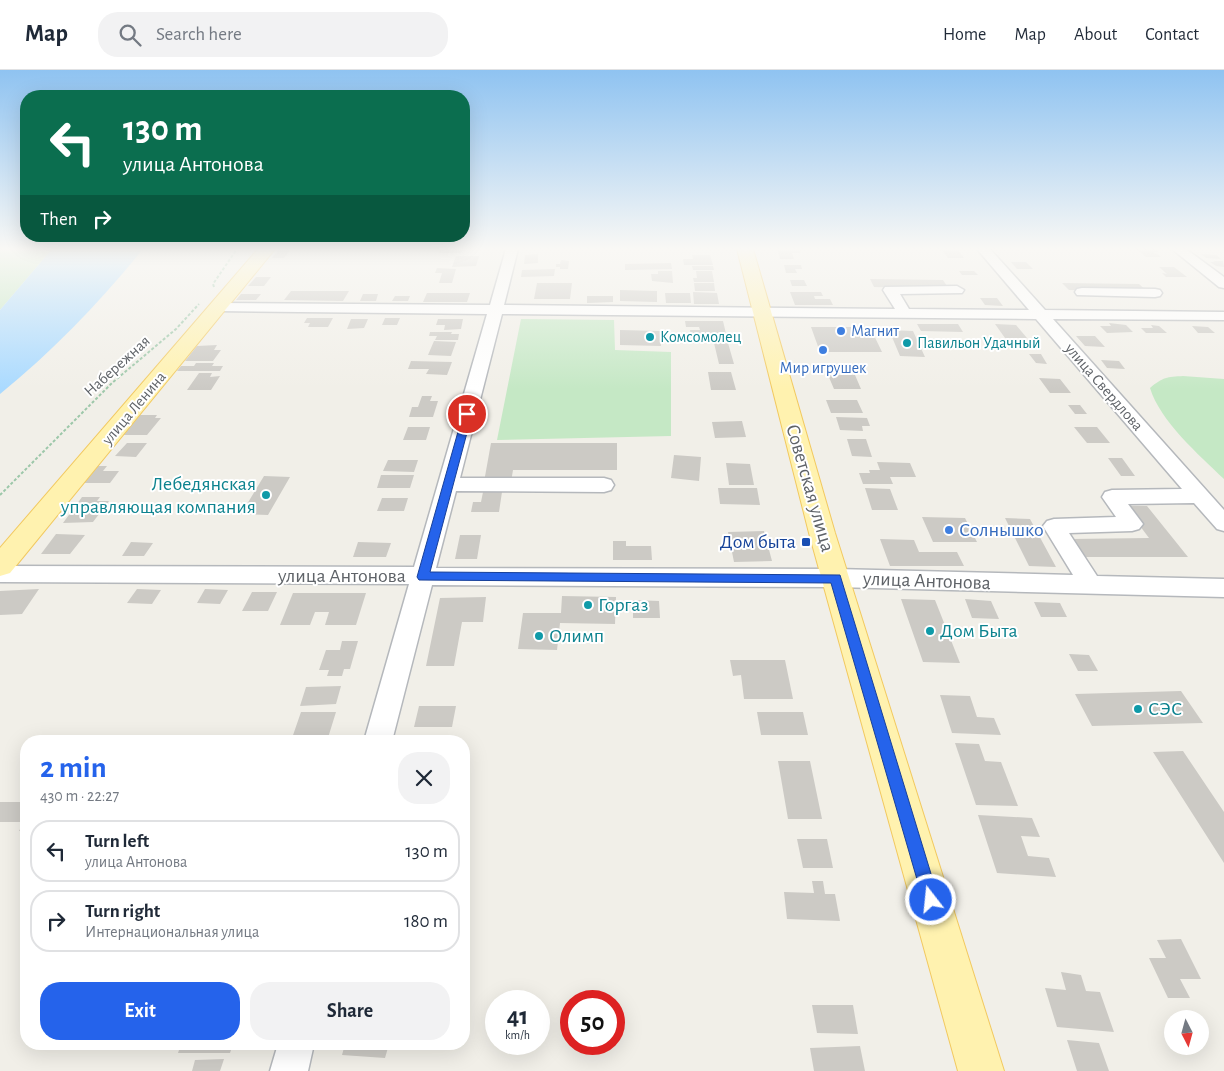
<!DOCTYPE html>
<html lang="en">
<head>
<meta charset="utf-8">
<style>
  body { margin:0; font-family:"Alegreya Sans",sans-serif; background:#f2f2f3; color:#1f2937; height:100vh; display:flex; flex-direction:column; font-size:19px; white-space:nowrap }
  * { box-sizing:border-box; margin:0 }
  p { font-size:16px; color:#747a83 }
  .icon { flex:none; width:28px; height:28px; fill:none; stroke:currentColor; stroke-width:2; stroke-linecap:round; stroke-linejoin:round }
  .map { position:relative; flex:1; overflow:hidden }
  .side { position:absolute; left:20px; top:665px; width:450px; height:315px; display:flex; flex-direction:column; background:#fff; border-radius:20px; box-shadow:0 5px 20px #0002 }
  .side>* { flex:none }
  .banner { position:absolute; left:20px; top:20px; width:450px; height:152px; border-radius:20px; box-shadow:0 5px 20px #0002; background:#0b6e4f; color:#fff; overflow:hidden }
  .needle { width:32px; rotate:174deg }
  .tools { position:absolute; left:1164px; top:940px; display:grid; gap:10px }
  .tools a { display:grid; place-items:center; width:45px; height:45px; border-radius:50%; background:#fff; box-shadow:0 5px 20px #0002; font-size:25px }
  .speed { position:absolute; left:485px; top:920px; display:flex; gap:10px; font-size:25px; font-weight:700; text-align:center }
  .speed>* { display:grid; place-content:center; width:65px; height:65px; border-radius:50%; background:#fff; box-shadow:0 5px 20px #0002; line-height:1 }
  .speed small { font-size:12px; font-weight:400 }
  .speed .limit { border:8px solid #d22; background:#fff; color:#111 }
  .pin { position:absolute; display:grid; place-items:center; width:42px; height:42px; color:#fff; margin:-21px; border:2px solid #fff; border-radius:50%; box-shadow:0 1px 5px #0007 }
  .me { position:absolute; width:55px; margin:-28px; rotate:344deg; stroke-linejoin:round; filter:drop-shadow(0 0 4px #0008) }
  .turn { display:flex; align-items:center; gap:18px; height:105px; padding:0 20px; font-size:22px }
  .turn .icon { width:65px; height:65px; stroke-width:2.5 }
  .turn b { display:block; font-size:35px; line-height:42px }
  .then { display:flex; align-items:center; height:48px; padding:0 20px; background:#0003; gap:10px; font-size:19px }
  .round { display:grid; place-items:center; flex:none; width:52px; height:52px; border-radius:20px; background:#f2f2f3 }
  .head { display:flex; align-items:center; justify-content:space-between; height:85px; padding:0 20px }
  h1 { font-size:30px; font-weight:700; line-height:38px; color:#2563eb }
  .primary-button { display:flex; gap:10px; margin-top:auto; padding:10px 20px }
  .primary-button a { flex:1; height:58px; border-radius:20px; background:#2563eb; color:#fff; font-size:20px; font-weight:700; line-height:58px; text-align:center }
  .primary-button a+a { background:#f2f2f3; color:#1f2937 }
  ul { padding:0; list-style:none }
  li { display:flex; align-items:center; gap:15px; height:62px; margin:0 10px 8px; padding:0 10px; border:2px solid #e0e1e3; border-radius:20px }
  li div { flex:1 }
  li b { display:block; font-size:19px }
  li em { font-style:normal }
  header { display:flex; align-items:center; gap:30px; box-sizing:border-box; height:70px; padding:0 25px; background:#fff; border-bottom:1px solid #e0e1e3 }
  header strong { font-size:24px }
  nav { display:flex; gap:28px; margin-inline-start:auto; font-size:18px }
  .search { width:350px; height:45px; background:#f2f2f3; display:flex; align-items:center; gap:12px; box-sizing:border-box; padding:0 18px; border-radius:20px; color:#747a83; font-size:19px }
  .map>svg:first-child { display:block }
  .green { fill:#c5e8c5 }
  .water { fill:#aadaff }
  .building { fill:#cccac5 }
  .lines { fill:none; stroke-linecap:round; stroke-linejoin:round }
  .minor-casing { stroke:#b5b8bc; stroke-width:3 }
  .major-casing { stroke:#f2c960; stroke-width:2 }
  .path { stroke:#9cc7a9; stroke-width:2; stroke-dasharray:3 2; stroke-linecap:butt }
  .minor { fill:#fff; fill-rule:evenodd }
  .major { fill:#fff2af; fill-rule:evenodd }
  .route { fill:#2563eb; stroke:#184099 }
  .shop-dot { fill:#3f7fe0; stroke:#fff; stroke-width:2 }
  .culture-dot { fill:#0f9aa8; stroke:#fff; stroke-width:2 }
  .transit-dot { fill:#1a4fb4; stroke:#fff; stroke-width:2 }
  .labels { text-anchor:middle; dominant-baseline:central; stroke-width:4; stroke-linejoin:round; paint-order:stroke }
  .far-shop-label { font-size:16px; fill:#366cbe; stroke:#fff; text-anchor:start }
  .far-culture-label { font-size:16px; fill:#0d838f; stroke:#fff; text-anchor:start }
  .far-street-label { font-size:16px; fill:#5f6368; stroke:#fff }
  .culture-label { font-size:20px; fill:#0d838f; stroke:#fff; text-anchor:start }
  .street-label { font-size:20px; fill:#5f6368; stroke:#fff }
  .shop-label { font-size:20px; fill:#366cbe; stroke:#fff; text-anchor:start }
  .transit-label { font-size:20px; fill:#164399; stroke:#fff; text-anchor:end }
</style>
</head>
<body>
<header>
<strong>Map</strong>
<div class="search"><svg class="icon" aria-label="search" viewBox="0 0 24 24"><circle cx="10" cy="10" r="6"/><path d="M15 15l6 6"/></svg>Search here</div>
<nav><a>Home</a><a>Map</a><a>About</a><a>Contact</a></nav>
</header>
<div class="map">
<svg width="1224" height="1001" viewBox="0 0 1224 1001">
  <rect width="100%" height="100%" fill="#f1efe8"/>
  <path class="green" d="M0,179H52L0,240Z
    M521,249L614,250L615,280L671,282V366L497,370Z
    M1183,306L1224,309V409C1199,385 1160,351 1150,318C1163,307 1167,307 1183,306Z"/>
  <path class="water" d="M52,179H143C100,232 53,281 0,324V240Z"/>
  <path class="building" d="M279,179H291L284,188H272Z
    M441,179H463L461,183H439Z
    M1136,179H1156L1159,182H1154L1161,187H1146Z
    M778,180H800L801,183H792L794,189H780Z
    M942,180H958L964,188H948Z
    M538,184V193L524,194L525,185Z
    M1201,184L1216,185L1221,189L1206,188Z
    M692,185H710L713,195H684L683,189H693Z
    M456,186H479L476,196L452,197Z
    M561,190L569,191L568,199H560V197H556V194H560Z
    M1213,191H1223L1224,197L1216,196L1210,192H1215Z
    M1011,192H1026L1033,199H1017Z
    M671,193L672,199L625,200V194Z
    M784,195H801L802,199H795L797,203H786Z
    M692,196H713L714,200H693Z
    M1159,197H1174L1187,207H1166L1162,203L1167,204Z
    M437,198L456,199L452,213H439L442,203H435Z
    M555,199L554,206L521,207L522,200Z
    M658,201H672L673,213L652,211L651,204H658Z
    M696,201H712L714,212H694L693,208H697Z
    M959,201H974L978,205H962Z
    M256,207H271L264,216H248Z
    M870,209L943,210L949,219L874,217Z
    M790,210H804L807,216H792Z
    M537,213H572L570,229H534Z
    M694,213H714L715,221H695Z
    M1062,213L1139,214L1148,222L1069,220Z
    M620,220L657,221V232L620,231Z
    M291,221H349L343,231L284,230Z
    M693,222L717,223L719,234H694Z
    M790,222H821L823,226H814L815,229H830L833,235H795Z
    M427,223H470L467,232H423Z
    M665,223H690L691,233H666Z
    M241,224H261L256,230H236Z
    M363,224H378L376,231H360Z
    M395,226H410L408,231H392Z
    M587,226H613V232L587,233Z
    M980,228H997L1003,236L985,235Z
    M307,248H333L328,257H308L310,253H304Z
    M385,248H400L397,255H382Z
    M351,249H368L364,258L347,259Z
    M438,249H463L461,259L444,260L445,255H436Z
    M685,251H723L728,272H707L706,268H691L690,260H700L699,257H686Z
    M1109,253L1126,255L1133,262L1107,263L1100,256H1111Z
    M917,254H958L963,262L921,261Z
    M995,254L1016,255L1027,268H1005Z
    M1151,255L1159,256L1167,263H1146L1141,258H1153Z
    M1192,256L1208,257L1215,263H1198Z
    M811,257H870L882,282H820Z
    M620,260L660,261L661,276L620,275Z
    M889,260L913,261L925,287L900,286Z
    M430,262H452L451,264H459L458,270H435L437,266H429Z
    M1076,266H1095L1105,277L1085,276Z
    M434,271L456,272L451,286L428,285Z
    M714,273H728L734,294H719Z
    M217,275L214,280H221L213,291H185L197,276Z
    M1029,284H1041L1047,294L1036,293Z
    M1101,290L1119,291L1125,299L1107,298Z
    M411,291L452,292L447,305L426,304L429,299H408Z
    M196,293H214L212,296H223L220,301H177L181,296H194Z
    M708,302H731L736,320H711Z
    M199,303H212L210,307L220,306L211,320H187Z
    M828,305H855L861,319H834Z
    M1039,308L1060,309L1071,323H1050Z
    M422,326H432L430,331H438L433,347H409L412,337H418Z
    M826,330H857L863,343H831Z
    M1068,335H1080L1087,344H1075Z
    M140,345H157L155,348H161L147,365H123Z
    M836,347L867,348L870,356H862L863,361L840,360Z
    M742,351L746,367L715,368L712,352Z
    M408,357H430L426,370H403Z
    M1074,357H1097L1110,373H1087Z
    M847,369H866L872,387L852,386Z
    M127,373H147L136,387L115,386Z
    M491,373H617V400H513L511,412H484Z
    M674,385L701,387L699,411L671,408Z
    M1108,388H1122L1135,406H1121Z
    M388,390H418L414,402L383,401Z
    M877,392L910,393L916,407H890L893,414H863L859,403H870L869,400H880Z
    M726,393L750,394L754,415H729Z
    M98,396H107L103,401H119L110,413H84Z
    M381,405H414L410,418H377Z
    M264,406L290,407L268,445L241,444Z
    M718,418H757L760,435L720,434Z
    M865,418L890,419L898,440H872Z
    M483,422H502L499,442H471L473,432H481Z
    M82,427H100L97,431H109L93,452L63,453Z
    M382,428H408L404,441H377Z
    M1125,436H1147L1188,487H1083L1070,469L1149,468Z
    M922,447L965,448L977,472H933Z
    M1005,448L1030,449L1056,497L1029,496Z
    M764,461L772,491L734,492L728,462Z
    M56,464L85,465L70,484H41Z
    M460,465H481L477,489H455Z
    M880,469L914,470L919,482H957L964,496H890Z
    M613,471H626V476H651L652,490H613Z
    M131,472L153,473L144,486H122Z
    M358,472L391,473L386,487H353Z
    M39,519L22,544L0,545V521Z
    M137,519L161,520L152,534L127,533Z
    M205,519L228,520L220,534L197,533Z
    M252,522H277L268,541H242Z
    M293,523H366L356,555H325L329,542H315L310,555H280Z
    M562,526L616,527L615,554L560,553L557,580L518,579L523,543H561Z
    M486,527L483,552H462L454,596H426L440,528Z
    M901,529L935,530L960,593L923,592Z
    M965,529L991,531L999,549L972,548Z
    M633,530L659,531L660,548H633Z
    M1034,532L1060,533L1067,547H1041Z
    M342,571H358L350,599H344L342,606H327L329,600H319L326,580H340Z
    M1069,584L1089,585L1098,601H1078Z
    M730,590H785L793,629H744L741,605L733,606Z
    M341,616L336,634L300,636L306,617Z
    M1181,621L1203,653L1092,656L1075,624Z
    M940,625L970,626L977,647L994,648L1001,665L952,663Z
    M419,636H456L452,657H414Z
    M301,642H336L327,671H291Z
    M757,642H803L808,665H761Z
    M955,673L979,674L985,691L1001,692L1018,736L976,735Z
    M1183,681L1224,742V793L1153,682Z
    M778,691H810L822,749H788Z
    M0,732H26V761H19L24,752H0Z
    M978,745L1032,748L1040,767L1021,766L1028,786L1049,788L1056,807L997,803Z
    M797,769H827L833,798H803Z
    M812,811H823L825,824H835L840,851L787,849L784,822L814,823Z
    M1181,869L1201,909H1180L1190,928H1168L1149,888H1166L1157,870Z
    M1061,902L1081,905L1086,921L1100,922L1114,962L1057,957L1045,918L1066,920Z
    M812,935H853L858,964L817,963Z
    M1067,970L1099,973L1109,1001H1077Z
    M181,974H233L230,983H178Z
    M345,974H389L385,988L342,985Z
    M860,976L865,1001H814L810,978Z
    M224,989L220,1001H192L195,990Z"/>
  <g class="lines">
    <g class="minor-casing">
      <path id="minor" d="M506,179H518L504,235L895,239L883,220L885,217L957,216L964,220L962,223L900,224L909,239L1029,240L977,179H990L1045,240L1224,242V250L1053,249L1224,440V461L1217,459L1194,433L1128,434L1143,454L1139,459L1132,461L1069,463L1097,506L1224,509V527L836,517L432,515L392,671H364L409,514L0,512V496L414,497L487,244L218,241L213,240L211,237L213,234L218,233L490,235ZM502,244L1036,249L1182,419L1112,420L1105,422L1102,427L1116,447L1054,449L1047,451L1043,456L1073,505L836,499L436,498L456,421L604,422L611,420L614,415L611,410L604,408H460Z
        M1172,179H1186L1224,207V218L1219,217Z
        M1082,218L1155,219L1160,220L1162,223L1160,226L1155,227L1077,225L1075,222L1077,219Z
        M278,974H314L308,1001H270Z"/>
    </g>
    <g class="major-casing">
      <path id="major" d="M258,179H275L10,503L0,506V478Z
        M737,179H753L835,463L1004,1001H958L809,463Z"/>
    </g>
    <path class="path" d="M214,217L213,214L237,179
      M0,425L112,313L176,259L199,234"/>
    <use href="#minor" class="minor"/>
    <use href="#major" class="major"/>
  </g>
  <linearGradient id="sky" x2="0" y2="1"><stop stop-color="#8fc3f1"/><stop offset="0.56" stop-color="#f9f8f5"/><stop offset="1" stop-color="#f9f8f5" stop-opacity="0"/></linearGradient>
  <rect width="1224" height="319" fill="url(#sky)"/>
  <path class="route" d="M467,341L472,344L430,502L840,505L939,830L937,836L931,839L925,836L923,830L831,513L419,510L417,507L463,344Z"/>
  <g class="shop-dot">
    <circle cx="841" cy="261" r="5"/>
    <circle cx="823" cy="280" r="5"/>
    <circle cx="949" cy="460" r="5"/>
  </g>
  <g class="culture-dot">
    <circle cx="650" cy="267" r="5"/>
    <circle cx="907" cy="273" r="5"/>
    <circle cx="266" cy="425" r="5"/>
    <circle cx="588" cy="535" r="5"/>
    <circle cx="930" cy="561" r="5"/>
    <circle cx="539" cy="566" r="5"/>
    <circle cx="1138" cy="639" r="5"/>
  </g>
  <rect class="transit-dot" x="801" y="467" width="10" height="10" rx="2.5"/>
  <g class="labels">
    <g class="far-shop-label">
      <text x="851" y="261">Магнит</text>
      <text x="823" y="298" text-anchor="middle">Мир игрушек</text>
    </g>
    <g class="far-culture-label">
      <text x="660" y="267">Комсомолец</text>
      <text x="917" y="273">Павильон Удачный</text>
    </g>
    <g class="far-street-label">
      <text transform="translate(117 296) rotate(-42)">Набережная</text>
      <text transform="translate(1104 317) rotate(49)">улица Свердлова</text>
      <text transform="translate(134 338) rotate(-50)">улица Ленина</text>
    </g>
    <g class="culture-label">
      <text x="256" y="414" text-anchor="end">Лебедянская<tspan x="256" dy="23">управляющая компания</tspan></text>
      <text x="598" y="535">Горгаз</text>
      <text x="940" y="561">Дом Быта</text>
      <text x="549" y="566">Олимп</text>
      <text x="1148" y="639">СЭС</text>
    </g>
    <g class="street-label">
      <text transform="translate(810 418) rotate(74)">Советская улица</text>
      <text x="342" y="506">улица Антонова</text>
      <text transform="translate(927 511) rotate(2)">улица Антонова</text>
    </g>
    <g class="shop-label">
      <text x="959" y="460">Солнышко</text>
    </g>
    <g class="transit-label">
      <text x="796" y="472">Дом быта</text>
    </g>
  </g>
</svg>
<div class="tools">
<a><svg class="needle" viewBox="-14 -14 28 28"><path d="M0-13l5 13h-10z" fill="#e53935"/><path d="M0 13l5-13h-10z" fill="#747a83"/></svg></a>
</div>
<div class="speed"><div>41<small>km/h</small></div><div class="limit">50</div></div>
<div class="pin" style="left:467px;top:344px;background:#d93025"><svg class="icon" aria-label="arrive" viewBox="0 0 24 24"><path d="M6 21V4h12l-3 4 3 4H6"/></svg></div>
<svg class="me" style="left:931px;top:830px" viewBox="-20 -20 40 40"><circle r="17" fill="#2563eb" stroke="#fff" stroke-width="3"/><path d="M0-11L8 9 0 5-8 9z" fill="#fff"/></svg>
<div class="banner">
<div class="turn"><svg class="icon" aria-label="left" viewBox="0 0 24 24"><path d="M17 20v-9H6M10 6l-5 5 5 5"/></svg><div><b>130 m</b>улица Антонова</div></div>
<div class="then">Then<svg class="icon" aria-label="right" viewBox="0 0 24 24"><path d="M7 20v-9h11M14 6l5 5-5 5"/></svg></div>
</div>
<section class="side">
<div class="head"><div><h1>2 min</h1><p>430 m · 22:27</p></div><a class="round"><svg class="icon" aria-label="close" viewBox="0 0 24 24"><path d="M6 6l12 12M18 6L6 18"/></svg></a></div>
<ul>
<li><svg class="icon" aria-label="left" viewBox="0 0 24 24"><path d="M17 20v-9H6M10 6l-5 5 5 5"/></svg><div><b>Turn left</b><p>улица Антонова</p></div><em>130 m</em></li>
<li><svg class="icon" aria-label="right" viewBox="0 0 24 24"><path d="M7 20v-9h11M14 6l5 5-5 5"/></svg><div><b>Turn right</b><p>Интернациональная улица</p></div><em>180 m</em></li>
</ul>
<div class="primary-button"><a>Exit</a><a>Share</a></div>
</section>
</div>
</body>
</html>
